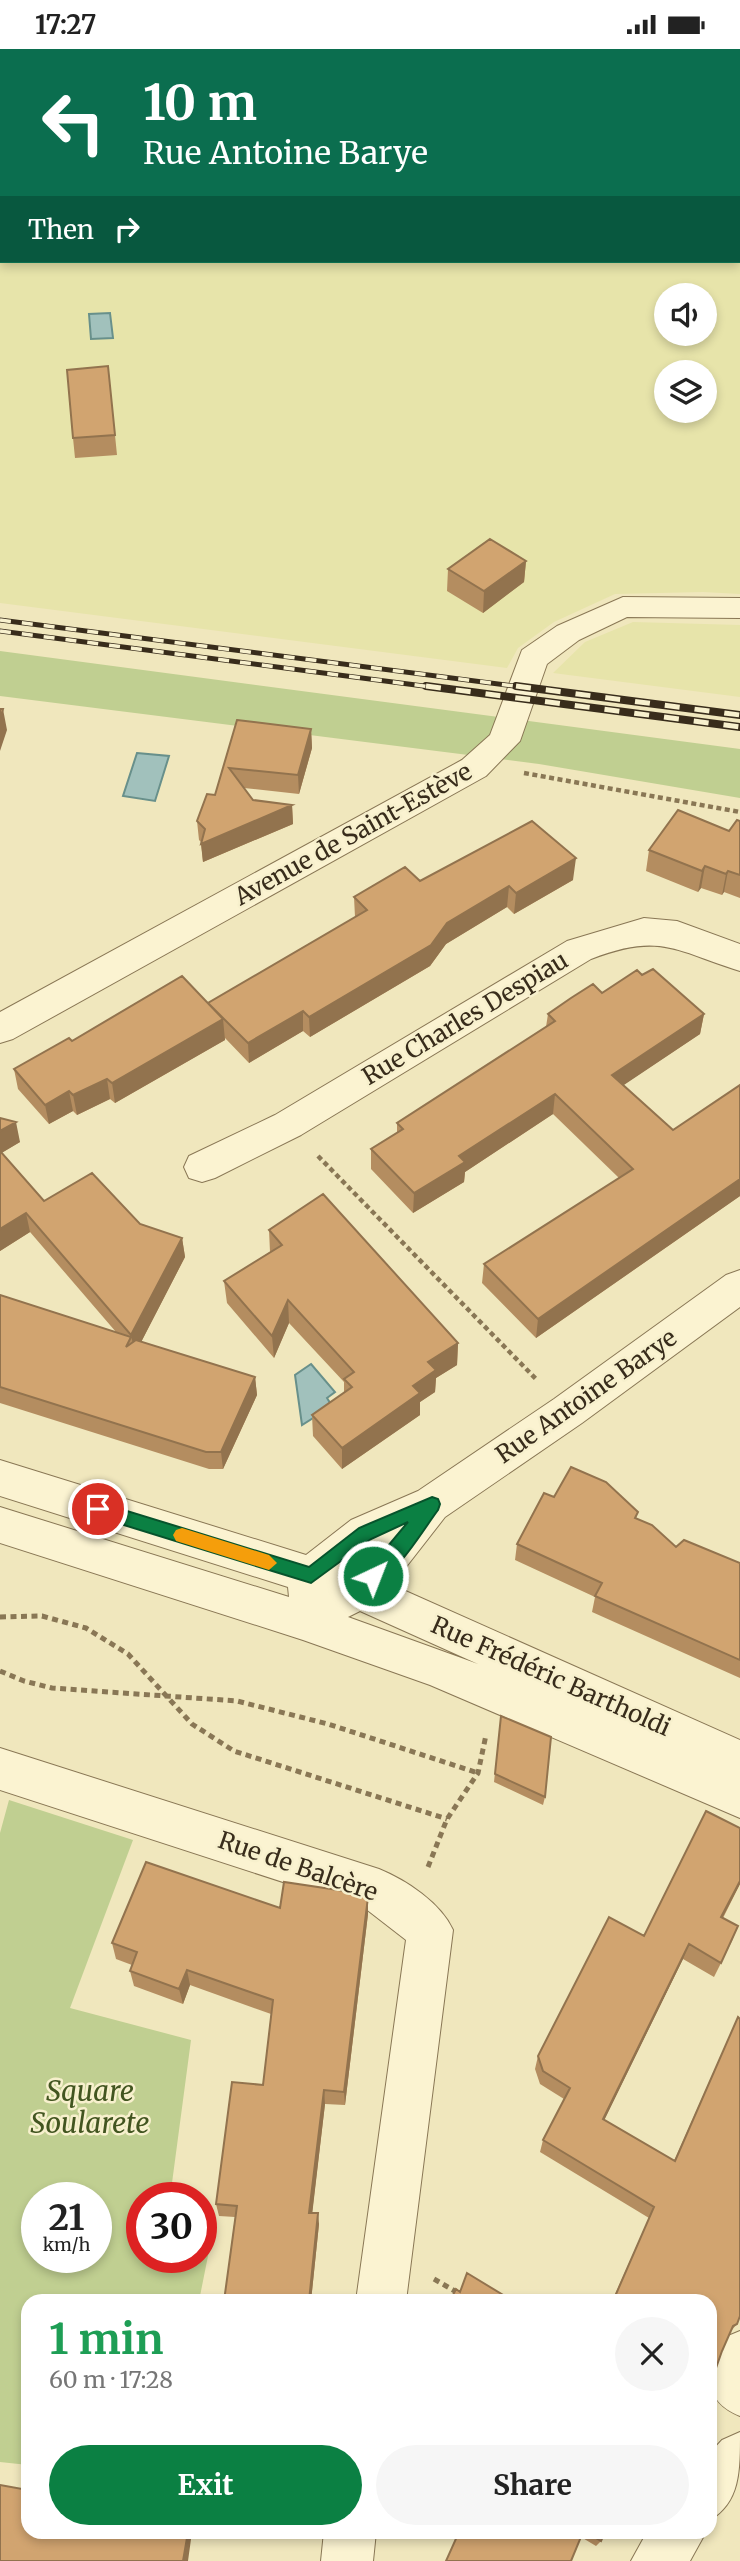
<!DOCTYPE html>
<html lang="en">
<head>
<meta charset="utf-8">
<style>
  body { margin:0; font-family:Merriweather,serif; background:#f6f6f6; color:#222; height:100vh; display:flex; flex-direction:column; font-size:26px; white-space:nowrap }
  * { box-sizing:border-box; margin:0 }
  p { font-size:23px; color:#767676 }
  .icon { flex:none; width:38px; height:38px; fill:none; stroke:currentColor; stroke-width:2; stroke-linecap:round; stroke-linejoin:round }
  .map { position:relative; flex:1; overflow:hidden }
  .sheet { position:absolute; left:21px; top:2245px; width:696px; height:245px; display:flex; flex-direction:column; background:#fff; border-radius:21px; box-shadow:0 4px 10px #0003 }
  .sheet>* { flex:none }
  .guide { position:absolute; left:0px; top:0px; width:740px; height:214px; box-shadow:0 4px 10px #0003; background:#0b6e4f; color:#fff; overflow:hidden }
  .tools { position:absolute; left:654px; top:234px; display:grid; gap:14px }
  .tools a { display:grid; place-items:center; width:63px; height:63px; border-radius:50%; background:#fff; box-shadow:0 4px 10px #0003; font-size:35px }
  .speed { position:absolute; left:21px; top:2133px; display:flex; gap:14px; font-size:35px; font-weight:700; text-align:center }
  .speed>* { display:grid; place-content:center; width:91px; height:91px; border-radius:50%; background:#fff; box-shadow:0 4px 10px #0003; line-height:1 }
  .speed small { font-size:18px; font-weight:400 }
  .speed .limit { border:10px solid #d22; background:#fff; color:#111 }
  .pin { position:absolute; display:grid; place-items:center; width:60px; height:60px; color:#fff; margin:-30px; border:4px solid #fff; border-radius:50%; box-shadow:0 2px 7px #0007 }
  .me { position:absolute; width:77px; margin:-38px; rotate:43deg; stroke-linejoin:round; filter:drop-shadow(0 0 5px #0008) }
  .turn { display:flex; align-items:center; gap:24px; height:147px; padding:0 28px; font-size:32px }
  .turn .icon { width:91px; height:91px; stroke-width:2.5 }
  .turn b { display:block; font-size:49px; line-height:60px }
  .then { display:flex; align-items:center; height:66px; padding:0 28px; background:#0003; gap:14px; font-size:26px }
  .round { display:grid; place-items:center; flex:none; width:74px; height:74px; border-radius:37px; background:#f6f6f6 }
  .overview { display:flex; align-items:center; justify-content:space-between; height:119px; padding:0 28px }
  h1 { font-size:42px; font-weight:700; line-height:52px; color:#1e9e55 }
  .primary-button { display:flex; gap:14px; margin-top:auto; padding:14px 28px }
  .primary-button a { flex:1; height:80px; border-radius:42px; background:#0b8043; color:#fff; font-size:28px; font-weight:700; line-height:80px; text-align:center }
  .primary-button a+a { background:#f6f6f6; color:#222 }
  .status { display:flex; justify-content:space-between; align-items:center; height:49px; padding:0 35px; background:#fff; direction:ltr }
  .status svg { height:19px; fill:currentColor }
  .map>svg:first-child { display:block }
  .farmland { fill:#e7e4aa; fill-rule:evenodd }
  .green { fill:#c0cf91; fill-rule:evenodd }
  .water { fill:#a1c1bc; stroke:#68908b; stroke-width:2 }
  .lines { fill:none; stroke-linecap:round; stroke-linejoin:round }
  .service-casing { stroke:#897755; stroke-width:2 }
  .minor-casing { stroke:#897755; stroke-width:2 }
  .path-far1 { stroke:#897755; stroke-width:4.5; stroke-dasharray:5 3.5; stroke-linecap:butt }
  .path { stroke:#897755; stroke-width:5; stroke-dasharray:6 4.5; stroke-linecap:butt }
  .service { fill:#fbf3d1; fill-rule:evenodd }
  .minor { fill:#fbf3d1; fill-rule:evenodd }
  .rail-far1-casing { stroke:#382c1b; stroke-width:5 }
  .rail-casing { stroke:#382c1b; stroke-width:8 }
  .rail-far1 { stroke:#f7f0cd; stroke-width:3.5; stroke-dasharray:11; stroke-linecap:butt }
  .rail { stroke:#f7f0cd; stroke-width:5; stroke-dasharray:15; stroke-linecap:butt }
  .wall { fill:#b48d60 }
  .shaded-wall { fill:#92734e }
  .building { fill:#d1a470; stroke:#92734e; stroke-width:2 }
  .route { fill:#0b8043; stroke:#07532c; stroke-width:2 }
  .slow { fill:#f59e0b }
  .labels { text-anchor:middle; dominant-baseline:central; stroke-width:5; stroke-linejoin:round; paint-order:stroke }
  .street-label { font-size:24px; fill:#382c1b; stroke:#f7f0cd }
  .near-park-label { font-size:28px; font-style:italic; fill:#425520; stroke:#f7f0cd }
</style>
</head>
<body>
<div class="status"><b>17:27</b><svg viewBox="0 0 49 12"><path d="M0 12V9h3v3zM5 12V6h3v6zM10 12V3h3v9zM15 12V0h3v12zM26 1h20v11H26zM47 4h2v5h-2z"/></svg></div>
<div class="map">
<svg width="740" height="2512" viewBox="0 0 740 2512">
  <rect width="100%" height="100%" fill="#f0e7bd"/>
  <path class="farmland" d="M0,0H740V545L703,543L615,545L554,573L518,599L507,619L0,554ZM2,2H738V212H2ZM667,247H705V285H667ZM667,324H705V362H667Z
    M633,573L740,576V648L553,624L585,593Z"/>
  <path class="green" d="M0,602L740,700V749L539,715L0,647Z
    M9,1751L133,1791L70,1959L191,1991L170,2149H142V2208H201V2183L212,2187L199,2252H28V2416L0,2413V1784ZM37,2149H96V2208H37Z"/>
  <path class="water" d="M110,264L113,289L91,290L89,265Z
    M137,704L169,707L155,752L123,747Z
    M311,1315L335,1343L327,1349L332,1357L302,1376L295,1326Z"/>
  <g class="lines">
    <g class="service-casing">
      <path id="service" d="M40,0H57L58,2H41Z
        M740,2282V2367C696,2349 714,2320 728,2287Z"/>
    </g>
    <g class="minor-casing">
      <path id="minor" d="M623,548L740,549V569L627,568L579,591L547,615L520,692L486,727L13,990L0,994V963L462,711L490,686L522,601L557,577Z
        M644,869L677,872L740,895V922C675,902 661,883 591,910L301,1086L215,1129L202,1133L189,1129L184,1118L189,1107L275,1066L567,892Z
        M740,1221V1258L582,1374L445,1468L392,1536L740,1691V1769L430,1636L303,1591L0,1494V1458L289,1548L288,1538L0,1447V1411L306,1506L351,1471L418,1442L554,1350L726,1226ZM360,1562L478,1615L348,1568Z
        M0,1699L379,1820C406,1831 441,1854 453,1881L406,2252H356L406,1891L366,1860L0,1741Z
        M740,2383C740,2423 740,2453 710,2471V2404L722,2391Z
        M324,2483H376L373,2512H321Z
        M647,2483H706L690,2512H631Z"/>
    </g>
    <path class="path-far1" d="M524,724L740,763
      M318,1107L537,1331"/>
    <path class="path" d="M0,1568L42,1567L86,1579L128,1605L192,1675L234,1702L447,1770
      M0,1622L24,1632L52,1639L237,1652L328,1675L478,1724
      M428,1818L447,1770L478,1724L486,1686
      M434,2230L460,2245"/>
    <use href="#service" class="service"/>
    <use href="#minor" class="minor"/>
    <g class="rail-far1-casing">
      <path id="rail-far1" d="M0,571L530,639
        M0,582L439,639"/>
    </g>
    <g class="rail-casing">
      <path id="rail" d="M426,637L740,678
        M516,637L740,666"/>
    </g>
    <use href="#rail-far1" class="rail-far1"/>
    <use href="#rail" class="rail"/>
  </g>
  <path class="wall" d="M108,317L117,406L75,409L73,389Z
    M526,512L524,533L483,564L447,542L448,520Z
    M237,671L311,680L312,699L299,745L244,739L253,751L292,756L293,775L203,813L201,793L199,791L197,772L215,746Z
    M740,772V849L724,843L722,846L701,839L698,843L646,822L649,801L729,782Z
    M573,831L514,865L507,858L446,895L430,917L310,988L303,982L249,1014L225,989V991L115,1054L110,1050L77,1066L73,1062L49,1075L18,1040L14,1020L72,992L208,954L355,868L354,848L420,832Z
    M642,926L704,965L700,985L623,1036L673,1081L740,1036V1147L536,1289L482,1234L484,1215L619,1129L553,1065L465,1123L464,1133L413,1164L371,1120V1100L397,1084V1074L546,978L548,965L602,944Z
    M0,1069L20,1093L1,1104L44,1152L140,1175L182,1189L185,1208L141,1293L255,1328L257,1346L223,1420H209L0,1354V1246L116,1283L30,1183L0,1202Z
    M269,1181L458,1294L457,1316L436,1329L435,1343L420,1353V1366L342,1420L313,1387L312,1366L344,1344V1333L289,1274L274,1309L227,1254L224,1232L270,1203Z
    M554,1448L637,1469L676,1498L740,1514V1629L592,1563L595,1548L515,1511L517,1495Z
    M501,1667L545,1748L543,1756L494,1733Z
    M740,1779V1835L723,1869L738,1877L732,1892L714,1928L683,1910L604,2071L674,2112L738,1968L737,2275L730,2283L722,2302L710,2252H612L649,2169L540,2103L543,2091L564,2050L540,2035L535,2020L538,2007Z
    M368,1848V1865L345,2056L325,2055L312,2164L319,2175L311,2252H224L235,2168L219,2167L216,2155L263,2036L271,1965L190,1936L183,1955L134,1937L130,1922L132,1916L116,1910L112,1894L280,1859Z
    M459,2483H605L601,2492L596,2497L581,2488Z"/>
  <path class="shaded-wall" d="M526,512L524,533L483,564L484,542Z
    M3,660L7,681L0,702V670Z
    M311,680L312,699L299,745L298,726Z
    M292,756L293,775L203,813L201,795Z
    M576,809L573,831L514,865L516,844Z
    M705,817L701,839L698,843L702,822Z
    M728,822L724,843L722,846L726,825Z
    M509,837L507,858L446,895L430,917L310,988L309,968L447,874Z
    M303,962V982L249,1014L248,994Z
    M704,965L700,985L609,1046L612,1026Z
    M223,970L225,991L115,1054L112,1034Z
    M107,1030L110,1050L77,1066L73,1046Z
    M69,1042L73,1062L49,1075L45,1056Z
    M555,1045L553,1065L465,1123L464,1133L413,1164L414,1144L459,1107Z
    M16,1073L20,1093L0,1105V1082Z
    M740,1130V1147L536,1289L538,1270Z
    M26,1164L30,1183L0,1202V1180Z
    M182,1189L185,1208L135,1305L131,1286Z
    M288,1251L289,1274L274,1309L272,1287Z
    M458,1294L457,1316L436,1329L435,1343L420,1353V1366L342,1420V1399L413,1337L428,1313Z
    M255,1328L257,1346L223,1420L221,1403Z
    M740,1832V1835L715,1883L721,1868Z
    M368,1848V1865L345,2056L344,2043Z
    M689,1895L683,1910L599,2082L603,2070Z
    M187,1921L190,1936L183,1955L179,1940Z
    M324,2041L325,2055L311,2175L309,2164Z
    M318,2164L319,2175L311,2252H309Z
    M188,2483H192L188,2512H183Z"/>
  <path class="building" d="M108,317L115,386L73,389L67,321Z
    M490,490L526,512L484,542L448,520Z
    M0,660H3L0,670Z
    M237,671L311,680L298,726L229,719L253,751L292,756L201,795L205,780L197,772L207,745L215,746Z
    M678,761L729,782L737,771L740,772V826L728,822L726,825L705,817L702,822L649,801Z
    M532,772L576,809L516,844L509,837L447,874L431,896L309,968L303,962L248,994L208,954L367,861L354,848L405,818L420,832Z
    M653,920L704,965L612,1026L673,1081L740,1036V1130L538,1270L484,1215L633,1120L555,1045L459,1107L465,1113L414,1144L371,1100L403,1080L397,1074L555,972L548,965L571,949L593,935L602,944L637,921L642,926Z
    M182,927L223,970L112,1034L107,1030L73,1046L69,1042L45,1056L14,1020L69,989L72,992Z
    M0,1069L16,1073L0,1082Z
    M0,1102L44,1152L92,1124L140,1175L182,1189L131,1286L26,1164L0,1180Z
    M323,1145L458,1294L428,1313L436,1321L413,1337L420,1344L342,1399L312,1366L352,1338L344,1330L354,1323L288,1251L272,1287L224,1232L282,1196L269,1181Z
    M0,1246L131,1288L126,1298L136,1291L255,1328L221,1403H206L0,1338Z
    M571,1418L606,1433L638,1463L635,1469L652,1476L676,1498L684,1491L740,1514V1611L595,1547L602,1534L517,1495L544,1444L554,1448Z
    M501,1667L551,1688L545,1748L495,1725Z
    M706,1762L740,1779V1832L721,1868L738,1877L721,1914L689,1895L603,2070L675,2112L738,1968L740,1970V2267L737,2275L733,2277L722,2302L710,2336V2252H613L654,2158L543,2091L570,2039L543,2022L538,2007L609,1868L644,1887Z
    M146,1813L280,1859L284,1833L358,1844L368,1848L344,2043L324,2041L309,2164H318L309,2252H224L237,2157L216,2155L232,2033L263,2036L273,1951L187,1921L179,1940L130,1922L137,1903L112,1894Z
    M467,2224L513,2252H450L456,2240L460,2243Z
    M0,2436L28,2441V2483H188L183,2512H0Z
    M459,2483H583L571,2512H446Z
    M586,2483H605L601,2492Z"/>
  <path class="route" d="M432,1448L438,1450L440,1455L438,1461C423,1481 396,1527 373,1535L364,1527L367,1522L408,1473L371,1490L311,1534L98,1468L90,1460L98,1453L309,1518L359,1479Z"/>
  <path class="slow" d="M182,1479L269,1506L277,1514L269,1521L176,1492L173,1486L176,1481Z"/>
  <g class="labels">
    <g class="street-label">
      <text transform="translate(353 785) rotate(-29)">Avenue de Saint-Estève</text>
      <text transform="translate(465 969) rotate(-31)">Rue Charles Despiau</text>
      <text transform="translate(586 1347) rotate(-35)">Rue Antoine Barye</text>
      <text transform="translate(551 1627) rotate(24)">Rue Frédéric Bartholdi</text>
      <text transform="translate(298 1817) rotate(19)">Rue de Balcère</text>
    </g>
    <g class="near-park-label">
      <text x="90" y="2042">Square<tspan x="90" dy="32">Soularete</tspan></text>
    </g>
  </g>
</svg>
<div class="tools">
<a><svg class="icon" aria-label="sound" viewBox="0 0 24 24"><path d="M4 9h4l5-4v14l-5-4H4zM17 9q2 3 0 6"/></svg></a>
<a><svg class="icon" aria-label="layers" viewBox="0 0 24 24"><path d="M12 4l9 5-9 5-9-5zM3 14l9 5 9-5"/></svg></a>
</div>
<div class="speed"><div>21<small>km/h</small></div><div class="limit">30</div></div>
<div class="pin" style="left:98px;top:1460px;background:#d93025"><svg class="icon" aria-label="arrive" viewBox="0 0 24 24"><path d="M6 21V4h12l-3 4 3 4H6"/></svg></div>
<svg class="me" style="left:373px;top:1527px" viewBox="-20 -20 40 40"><circle r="17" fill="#0b8043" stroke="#fff" stroke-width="3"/><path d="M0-11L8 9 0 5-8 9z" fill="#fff"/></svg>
<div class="guide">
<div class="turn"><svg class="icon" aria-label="left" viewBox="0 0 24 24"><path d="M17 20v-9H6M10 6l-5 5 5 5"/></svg><div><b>10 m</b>Rue Antoine Barye</div></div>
<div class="then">Then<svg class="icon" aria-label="right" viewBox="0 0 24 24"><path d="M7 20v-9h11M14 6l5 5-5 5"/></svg></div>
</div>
<section class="sheet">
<div class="overview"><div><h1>1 min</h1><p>60 m · 17:28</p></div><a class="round"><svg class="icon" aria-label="close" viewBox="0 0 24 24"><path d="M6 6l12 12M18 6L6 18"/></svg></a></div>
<div class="primary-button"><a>Exit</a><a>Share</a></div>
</section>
</div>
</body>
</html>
